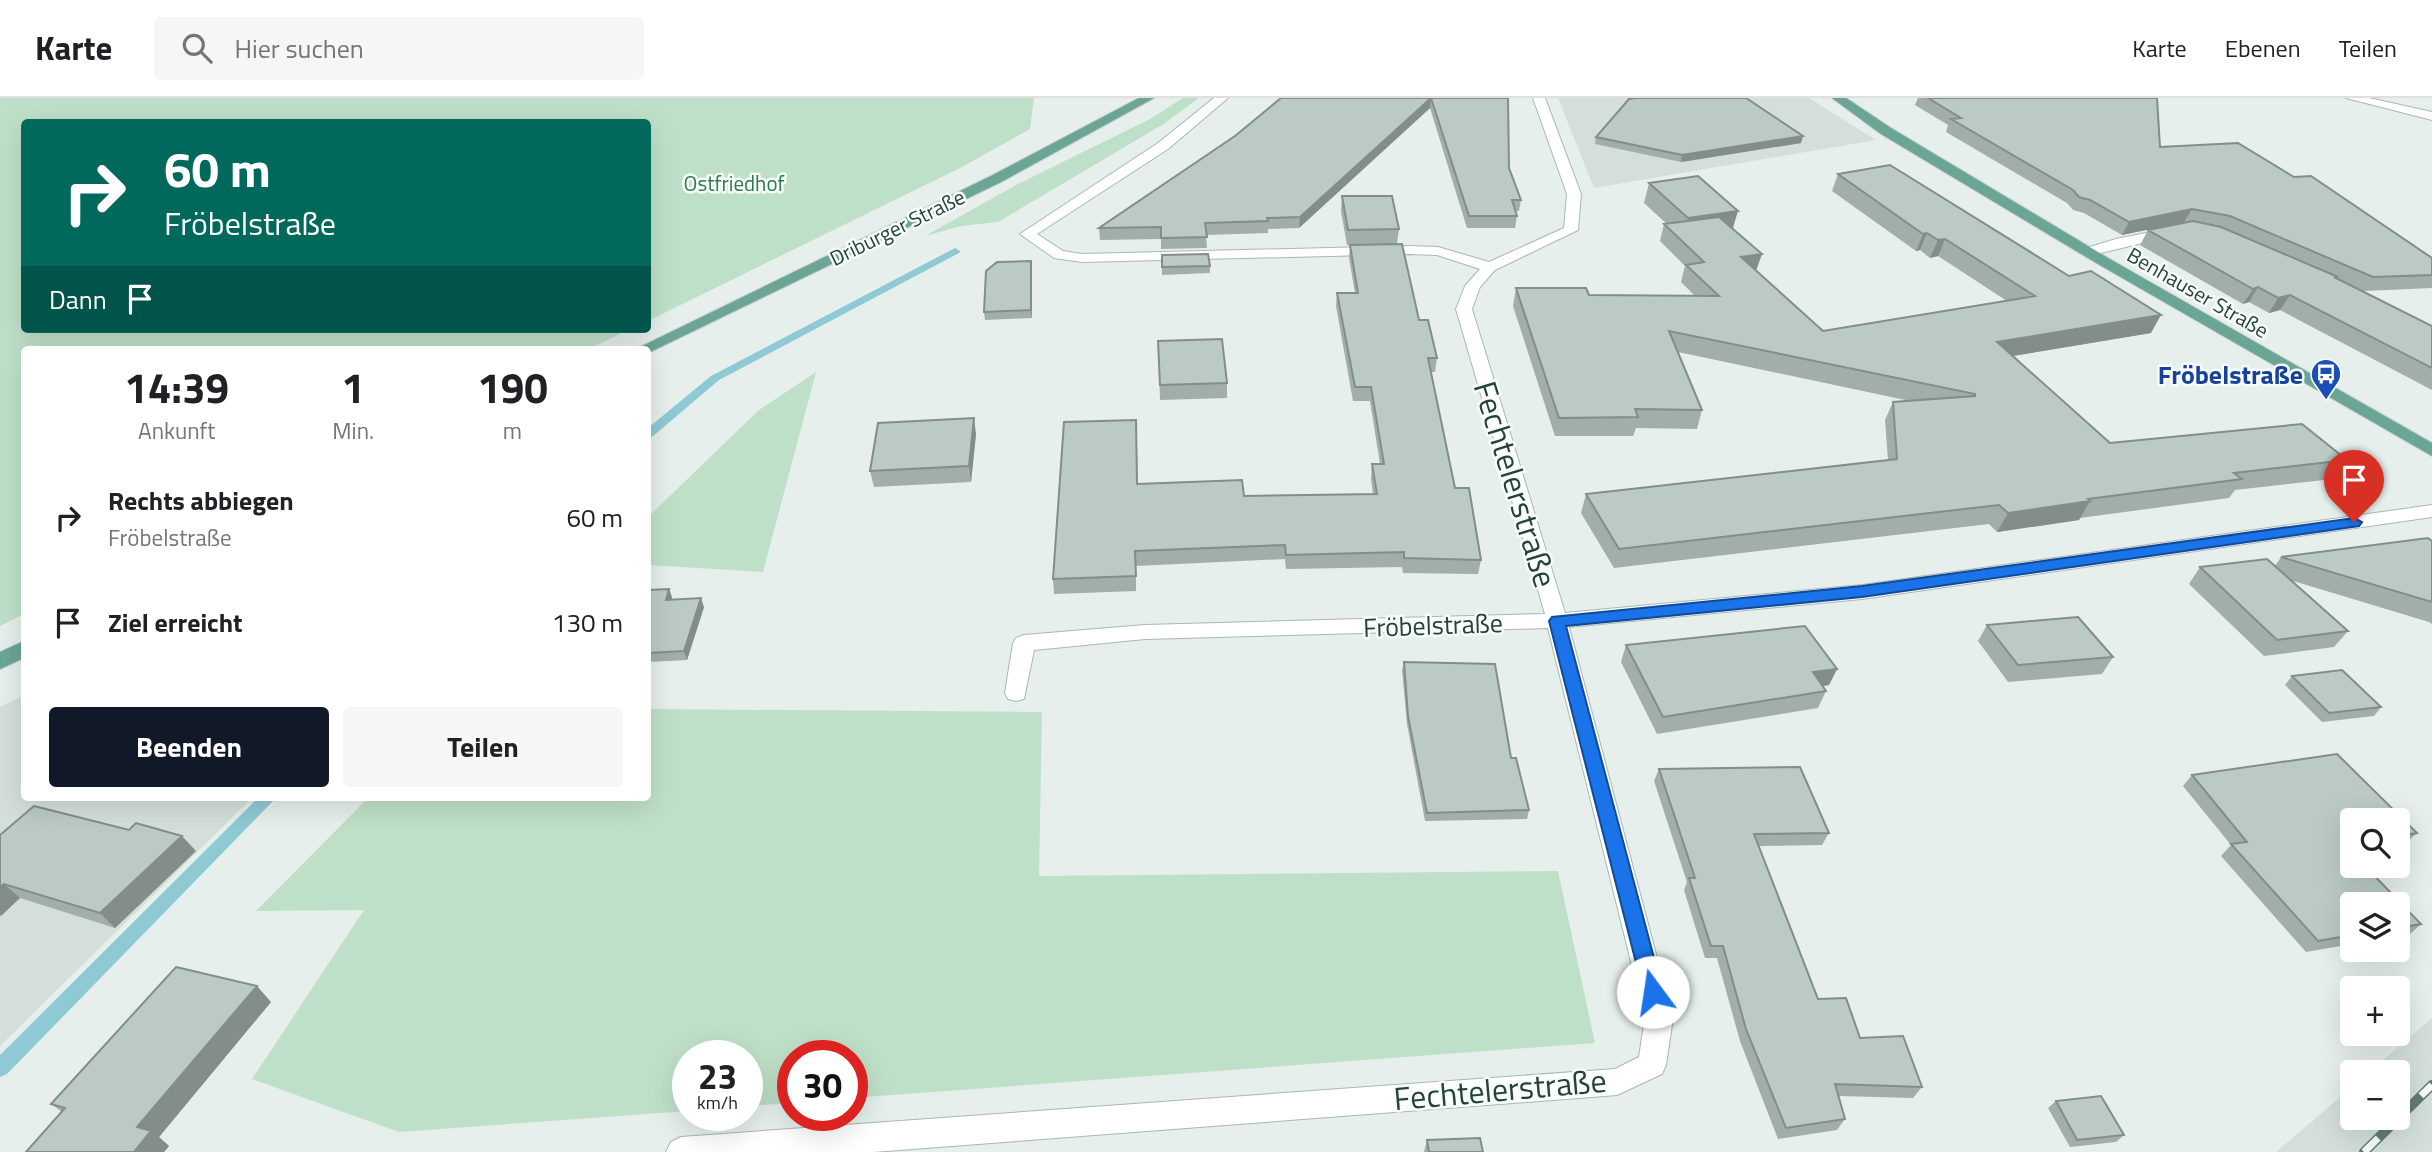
<!DOCTYPE html>
<html lang="de">
<head>
<meta charset="utf-8">
<style>
  body { margin:0; font-family:"Titillium Web",sans-serif; background:#f6f6f6; color:#202124; height:100vh; display:flex; flex-direction:column; font-size:26px; white-space:nowrap }
  * { box-sizing:border-box; margin:0 }
  p { font-size:23px; color:#757577 }
  .icon { flex:none; width:38px; height:38px; fill:none; stroke:currentColor; stroke-width:2; stroke-linecap:round; stroke-linejoin:round }
  .map { position:relative; flex:1; overflow:hidden }
  .drawer { position:absolute; left:21px; top:248px; width:630px; height:455px; display:flex; flex-direction:column; background:#fff; border-radius:7px; box-shadow:0 7px 28px #0002 }
  .drawer>* { flex:none }
  .guide { position:absolute; left:21px; top:21px; width:630px; height:214px; border-radius:7px; box-shadow:0 7px 28px #0002; background:#00695c; color:#fff; overflow:hidden }
  .buttons { position:absolute; left:2340px; top:710px; display:grid; gap:14px }
  .buttons a { display:grid; place-items:center; width:70px; height:70px; border-radius:7px; background:#fff; box-shadow:0 7px 28px #0002; font-size:35px }
  .speed { position:absolute; left:672px; top:942px; display:flex; gap:14px; font-size:35px; font-weight:700; text-align:center }
  .speed>* { display:grid; place-content:center; width:91px; height:91px; border-radius:50%; background:#fff; box-shadow:0 7px 28px #0002; line-height:1 }
  .speed small { font-size:18px; font-weight:400 }
  .speed .limit { border:10px solid #d22; background:#fff; color:#111 }
  .pin { position:absolute; display:grid; place-items:center; width:60px; height:60px; color:#fff; margin:-72px -30px; border-radius:50% 50% 50% 0; rotate:-45deg; box-shadow:0 0 7px #0007 }
  .pin .icon { rotate:45deg }
  .me { position:absolute; width:77px; margin:-38px; rotate:346deg; stroke-linejoin:round; filter:drop-shadow(0 0 5px #0008) }
  .turn { display:flex; align-items:center; gap:24px; height:147px; padding:0 28px; font-size:32px }
  .turn .icon { width:91px; height:91px; stroke-width:2.5 }
  .turn b { display:block; font-size:49px; line-height:60px }
  .then { display:flex; align-items:center; height:66px; padding:0 28px; background:#0003; gap:14px; font-size:26px }
  .eta { display:flex; justify-content:space-evenly; align-items:center; height:119px; text-align:center }
  .eta b { font-size:42px; font-weight:700; line-height:49px }
  .action { display:flex; gap:14px; margin-top:auto; padding:14px 28px }
  .action a { flex:1; height:80px; border-radius:7px; background:#111827; color:#fff; font-size:28px; font-weight:700; line-height:80px; text-align:center }
  .action a+a { background:#f6f6f6; color:#202124 }
  ul { padding:0; list-style:none }
  li { display:flex; align-items:center; gap:21px; height:105px; padding:0 28px }
  li div { flex:1 }
  li b { display:block; font-size:26px }
  li em { font-style:normal }
  header { display:flex; align-items:center; gap:42px; box-sizing:border-box; height:98px; padding:0 35px; background:#fff; border-bottom:2px solid #e0e0e0 }
  header strong { font-size:33px }
  nav { display:flex; gap:38px; margin-inline-start:auto; font-size:24px }
  .search { width:490px; height:63px; background:#f6f6f6; display:flex; align-items:center; gap:18px; box-sizing:border-box; padding:0 24px; border-radius:7px; color:#757577; font-size:26px }
  .map>svg:first-child { display:block }
  .built { fill:#d4dfda }
  .green { fill:#bfe0c8 }
  .lines { fill:none; stroke-linecap:round; stroke-linejoin:round }
  .stream { fill:#8ec9d4; fill-rule:evenodd }
  .minor-casing { stroke:#a8b8b2; stroke-width:2 }
  .major-casing { stroke:#c2cac8; stroke-width:2 }
  .minor { fill:#fff; fill-rule:evenodd }
  .major { fill:#6aa596; fill-rule:evenodd }
  .rail-casing { stroke:#5f7d75; stroke-width:10 }
  .rail { stroke:#f7fbf9; stroke-width:7; stroke-dasharray:20; stroke-linecap:butt }
  .wall { fill:#a1aea9 }
  .shaded-wall { fill:#838d89 }
  .building { fill:#bbcac4; stroke:#838d89; stroke-width:2 }
  .route { fill:#1a73e8; stroke:#114b97; stroke-width:2 }
  .labels { text-anchor:middle; dominant-baseline:central; stroke-width:5; stroke-linejoin:round; paint-order:stroke }
  .far-park-label { font-size:21px; fill:#2d7a4b; stroke:#f7fbf9 }
  .far-street-label { font-size:21px; fill:#24423a; stroke:#f7fbf9 }
  .transit-label { font-size:26px; font-weight:bold; fill:#164399; stroke:#f7fbf9; text-anchor:end }
  .street-label { font-size:26px; fill:#24423a; stroke:#f7fbf9 }
  .near-street-label { font-size:32px; fill:#24423a; stroke:#f7fbf9 }
</style>
</head>
<body>
<header>
<strong>Karte</strong>
<div class="search"><svg class="icon" aria-label="search" viewBox="0 0 24 24"><circle cx="10" cy="10" r="6"/><path d="M15 15l6 6"/></svg>Hier suchen</div>
<nav><a>Karte</a><a>Ebenen</a><a>Teilen</a></nav>
</header>
<div class="map">
<svg width="2432" height="1054" viewBox="0 0 2432 1054">
  <rect width="100%" height="100%" fill="#e6efeb"/>
  <path class="built" d="M1558,0H1809L1876,42L1594,90Z
    M24,597V700H252L0,948V609Z
    M2432,920V1054H2276L2352,989V1020H2398V975H2368Z"/>
  <path class="green" d="M0,0H1034L1030,31L962,69L648,223V24H24V231H630L587,252H24V516L0,528Z
    M1183,0H1199L1162,27L998,124L961,128L925,138L1018,86L1150,21Z
    M816,274L763,474L648,467V419L759,312Z
    M648,611L1042,614L1039,778L1558,773L1595,945L852,1000V957H793V1005L747,1008V957H688V1013L399,1034L252,981L364,812L256,813L368,700H648Z"/>
  <g class="lines">
    <path class="stream" d="M955,150L960,153L959,155L719,282L652,339H648V330L711,278Z
      M258,700H276L7,976L0,979V957Z"/>
    <g class="minor-casing">
      <path id="minor" d="M1214,0H1228L1168,51L1037,136L1063,153L1082,156L1409,148L1438,149L1489,164L1564,130L1567,96L1533,0H1545L1581,96L1578,132L1495,172L1480,189L1472,211L1565,515L1862,487L2432,407V419L1862,501L1569,529L1673,920L1666,967L1662,976L1617,997L873,1054H666L671,1044L681,1039L1615,971L1639,959L1645,920L1548,530L1145,541L1034,552L1024,601L1016,603L1008,601L1005,595L1013,545L1016,540L1024,537L1145,527L1545,516L1456,211L1465,188L1480,171L1437,157L1409,156L1082,164L1054,160L1020,136L1158,45Z
        M2346,0H2369L2432,14V22Z
        M2171,130L2178,134L2176,137L2088,158L2081,154L2083,151L2116,141Z"/>
    </g>
    <g class="major-casing">
      <path id="major" d="M1139,0H1154L1001,84L648,255V252H634L991,78Z
        M1832,0H1846L1891,30L2108,160L2432,345V358L2098,166L1881,36Z
        M24,543V560L0,571V554Z"/>
    </g>
    <use href="#minor" class="minor"/>
    <use href="#major" class="major"/>
    <g class="rail-casing">
      <path id="rail" d="M2364,1054L2432,987"/>
    </g>
    <use href="#rail" class="rail"/>
  </g>
  <path class="wall" d="M1281,0H1508L1509,70L1521,102L1519,113H1516L1517,118L1515,130H1467L1430,10L1299,130L1268,131V135L1206,137L1207,150L1161,151V141L1100,142L1099,130L1235,38Z
    M1918,0H2157L2160,49L2432,160V190L2364,193L2346,185L2432,228V292L2280,212L2269,215L2249,204L2243,206L2140,147L2148,132L2184,124L2122,137L2084,115L2073,112L2067,105L1946,34L1948,27L1915,7Z
    M1596,39L1801,45L1681,64L1595,46Z
    M1838,76L2151,235L2013,258L2110,345L2347,362L2333,381L2235,392L2229,400L2080,420L2079,422L1997,434L1989,426L1614,470L1581,415L1586,396L1888,362L1885,322L1893,304L1910,303L1678,254L1702,312L1697,331L1636,330L1633,338H1555L1513,208L1516,190L1589,197L1695,198L1681,184L1685,168L1660,143L1664,126H1667L1644,105L1649,85L1733,131L1756,173L1823,233L2007,203L1938,158L1930,160L1920,152L1916,153L1832,93Z
    M1342,98L1399,131L1397,146L1347,147L1341,113Z
    M1350,147L1419,222L1437,260L1435,274H1431L1455,390L1481,462L1478,476L1403,475L1402,469L1286,471L1285,461L1136,468V493L1054,496L1053,481L1136,322L1138,386L1244,398L1373,396L1371,381L1372,366H1380L1370,303H1353L1336,208L1337,195H1355L1349,160Z
    M1162,157L1210,168V175L1162,177Z
    M1032,170V220L985,222L984,214Z
    M1158,243L1227,285V300L1160,302Z
    M976,336L971,384L874,389L870,373Z
    M2432,443V526L2429,524L2290,482L2348,533L2334,549L2264,558L2189,486L2200,469L2275,468L2281,459Z
    M648,492L672,499V501L704,509L687,562L648,564Z
    M1987,527L2113,559L2102,576L2008,584L1978,543Z
    M1626,547L1837,571L1829,587L1823,588L1826,593L1818,610L1657,636L1621,564Z
    M1404,564L1511,660L1529,712L1527,721L1425,723L1407,626L1402,572Z
    M2292,578L2381,609L2374,618L2322,624L2285,587Z
    M2337,656L2417,735L2405,746L2398,747V723H2352V768H2365L2421,826L2409,837L2398,839V807H2352V846L2306,854L2221,758L2231,747L2183,688L2192,677Z
    M1659,671L1829,735L1822,747L1759,748L1818,901L1860,940L1922,989L1913,1000L1839,998L1845,1021L1837,1032L1778,1041L1740,943L1717,860H1705L1684,792L1687,784L1654,683Z
    M0,737L196,753L115,830L20,800L0,818Z
    M271,904L159,1039L169,1048L164,1054H26L62,1014L51,1006Z
    M2056,1003L2124,1037L2116,1044L2070,1049L2048,1010Z
    M1427,1042L1483,1054H1424Z"/>
  <path class="shaded-wall" d="M1431,0L1430,10L1299,130L1300,119Z
    M1803,38L1801,45L1681,64L1682,57Z
    M2192,111L2184,124L2122,137L2129,124Z
    M1738,113L1732,133L1682,140L1688,120Z
    M1927,135L1920,152L1916,153L1923,136Z
    M1945,141L1938,158L1930,160L1938,142Z
    M1762,156L1756,173L1741,159Z
    M1031,163L1032,170V220L1031,212Z
    M2258,189L2249,204L2243,206L2253,191Z
    M2290,197L2280,212L2269,215L2278,200Z
    M2161,217L2151,235L1988,262L1997,244Z
    M974,320L976,336L971,384L969,368Z
    M2090,403L2079,422L1997,434L2008,415Z
    M669,491L672,499L669,510L666,502Z
    M701,500L704,509L687,562L684,553Z
    M1837,571L1829,587L1805,591L1813,574Z
    M182,738L196,753L115,830L100,815Z
    M4,786L20,800L1,818L0,817V789Z
    M257,888L271,904L159,1039L169,1048L164,1054H134L137,1029Z"/>
  <path class="building" d="M1281,0H1431L1300,119L1267,120L1268,123L1205,125L1207,139L1161,140V129L1099,130L1235,38Z
    M1431,0H1508L1509,70L1521,102H1512L1517,118H1469Z
    M1636,0H1746L1803,38L1682,57L1596,39L1629,1Z
    M1928,0H2157L2160,49L2238,45L2294,79L2311,78L2432,160V177L2373,179L2230,118L2192,111L2129,124L2090,102L2079,99L2073,92L1951,21L1961,20Z
    M1890,67L2069,178L2091,173L2161,217L1997,244L2110,345L2302,326L2347,362L2234,375L2242,381L2088,401L2090,403L2008,415L1999,407L1619,451L1586,396L1897,361L1893,304L1975,298V296L1669,233L1702,312L1635,311L1638,319L1559,320L1516,190H1586L1589,197L1719,198L1686,167L1704,164L1664,126L1719,119L1762,156L1741,159L1823,233L2035,198L1945,141L1938,142L1927,135L1923,136L1838,76Z
    M1698,78L1738,113L1688,120L1649,85Z
    M1342,98H1392L1399,131L1348,132Z
    M2193,123L2221,129L2338,179H2334L2432,228V270L2290,197L2278,200L2258,189L2253,191L2148,132Z
    M1402,146L1419,222H1428L1437,260H1428L1455,390H1469L1481,462L1404,460V454L1286,457L1285,447L1135,453L1136,478L1053,481L1064,324L1136,322L1137,386L1242,382L1244,398L1377,396L1372,366H1384L1371,289H1355L1337,195H1358L1350,147Z
    M1208,156L1210,168L1162,169V157Z
    M1031,163V212L984,214L986,173L997,164Z
    M1222,241L1227,285L1160,287L1158,243Z
    M974,320L969,368L870,373L878,325Z
    M2428,440L2432,443V504L2281,459Z
    M2267,461L2348,533L2277,542L2200,469Z
    M669,491L666,502L701,500L684,553L648,555V492Z
    M2078,519L2113,559L2018,567L1987,527Z
    M1805,528L1837,571L1813,574L1826,593L1663,619L1626,547Z
    M1404,564L1495,566L1511,660H1516L1529,712L1427,715L1408,618Z
    M2342,572L2381,609L2329,615L2292,578Z
    M2337,656L2417,735L2398,738V723H2352V745L2344,747L2352,755V768H2365L2421,826L2398,830V807H2352V837L2318,843L2231,746L2247,744L2192,677Z
    M1800,669L1829,735L1754,736L1818,901L1846,900L1860,940L1903,938L1922,989L1835,986L1845,1021L1786,1030L1746,931L1723,848H1711L1689,780H1695L1659,671Z
    M34,708L129,732L136,725L182,738L100,815L4,786L0,789V737Z
    M176,869L257,888L137,1029L151,1033L134,1054H26L65,1010L51,1006Z
    M2101,998L2124,1037L2077,1042L2056,1003Z
    M1480,1040L1483,1054H1429L1427,1042Z"/>
  <path class="route" d="M2354,420L2362,424L2359,428L1862,499L1566,528L1663,894L1660,900L1653,903L1645,900L1549,523L1552,519L1862,488Z"/>
  <defs>
    <g id="bus-pin" transform="scale(1.575)"><path d="M0 17L-7.5 6A9.5 9.5 0 1 1 7.5 6Z" fill="#1a4fb4" stroke="#f7fbf9"/><path d="M-5-6H5V4H4V6H2V4H-2V6H-4V4H-5ZM-3.5-4V0h7V-4ZM-3.5 1.2v1.5H-2V1.2ZM2 1.2v1.5H3.5V1.2Z" fill="#fff"/></g>
  </defs>
  <g fill-rule="evenodd">
    <use href="#bus-pin" x="2326" y="276"/>
  </g>
  <g class="labels">
    <g class="far-park-label">
      <text x="734" y="85">Ostfriedhof</text>
    </g>
    <g class="far-street-label">
      <text transform="translate(897 129) rotate(-26)">Driburger Straße</text>
      <text transform="translate(2198 194) rotate(30)">Benhauser Straße</text>
    </g>
    <g class="transit-label">
      <text x="2303" y="276">Fröbelstraße</text>
    </g>
    <g class="street-label">
      <text transform="translate(1433 527) rotate(-2)">Fröbelstraße</text>
    </g>
    <g class="near-street-label">
      <text transform="translate(1516 386) rotate(73)">Fechtelerstraße</text>
      <text transform="translate(1500 991) rotate(-5)">Fechtelerstraße</text>
    </g>
  </g>
</svg>
<div class="buttons">
<a><svg class="icon" aria-label="search" viewBox="0 0 24 24"><circle cx="10" cy="10" r="6"/><path d="M15 15l6 6"/></svg></a>
<a><svg class="icon" aria-label="layers" viewBox="0 0 24 24"><path d="M12 4l9 5-9 5-9-5zM3 14l9 5 9-5"/></svg></a>
<a>+</a>
<a>−</a>
</div>
<div class="speed"><div>23<small>km/h</small></div><div class="limit">30</div></div>
<div class="pin" style="left:2354px;top:424px;background:#d93025"><svg class="icon" aria-label="arrive" viewBox="0 0 24 24"><path d="M6 21V4h12l-3 4 3 4H6"/></svg></div>
<svg class="me" style="left:1653px;top:894px" viewBox="-20 -20 40 40"><circle r="19" fill="#fff"/><path d="M0-13L10 11 0 6-10 11z" fill="#1a73e8"/></svg>
<div class="guide">
<div class="turn"><svg class="icon" aria-label="right" viewBox="0 0 24 24"><path d="M7 20v-9h11M14 6l5 5-5 5"/></svg><div><b>60 m</b>Fröbelstraße</div></div>
<div class="then">Dann<svg class="icon" aria-label="arrive" viewBox="0 0 24 24"><path d="M6 21V4h12l-3 4 3 4H6"/></svg></div>
</div>
<section class="drawer">
<div class="eta">
<div><b>14:39</b><p>Ankunft</p></div>
<div><b>1</b><p>Min.</p></div>
<div><b>190</b><p>m</p></div>
</div>
<ul>
<li><svg class="icon" aria-label="right" viewBox="0 0 24 24"><path d="M7 20v-9h11M14 6l5 5-5 5"/></svg><div><b>Rechts abbiegen</b><p>Fröbelstraße</p></div><em>60 m</em></li>
<li><svg class="icon" aria-label="arrive" viewBox="0 0 24 24"><path d="M6 21V4h12l-3 4 3 4H6"/></svg><div><b>Ziel erreicht</b></div><em>130 m</em></li>
</ul>
<div class="action"><a>Beenden</a><a>Teilen</a></div>
</section>
</div>
</body>
</html>
